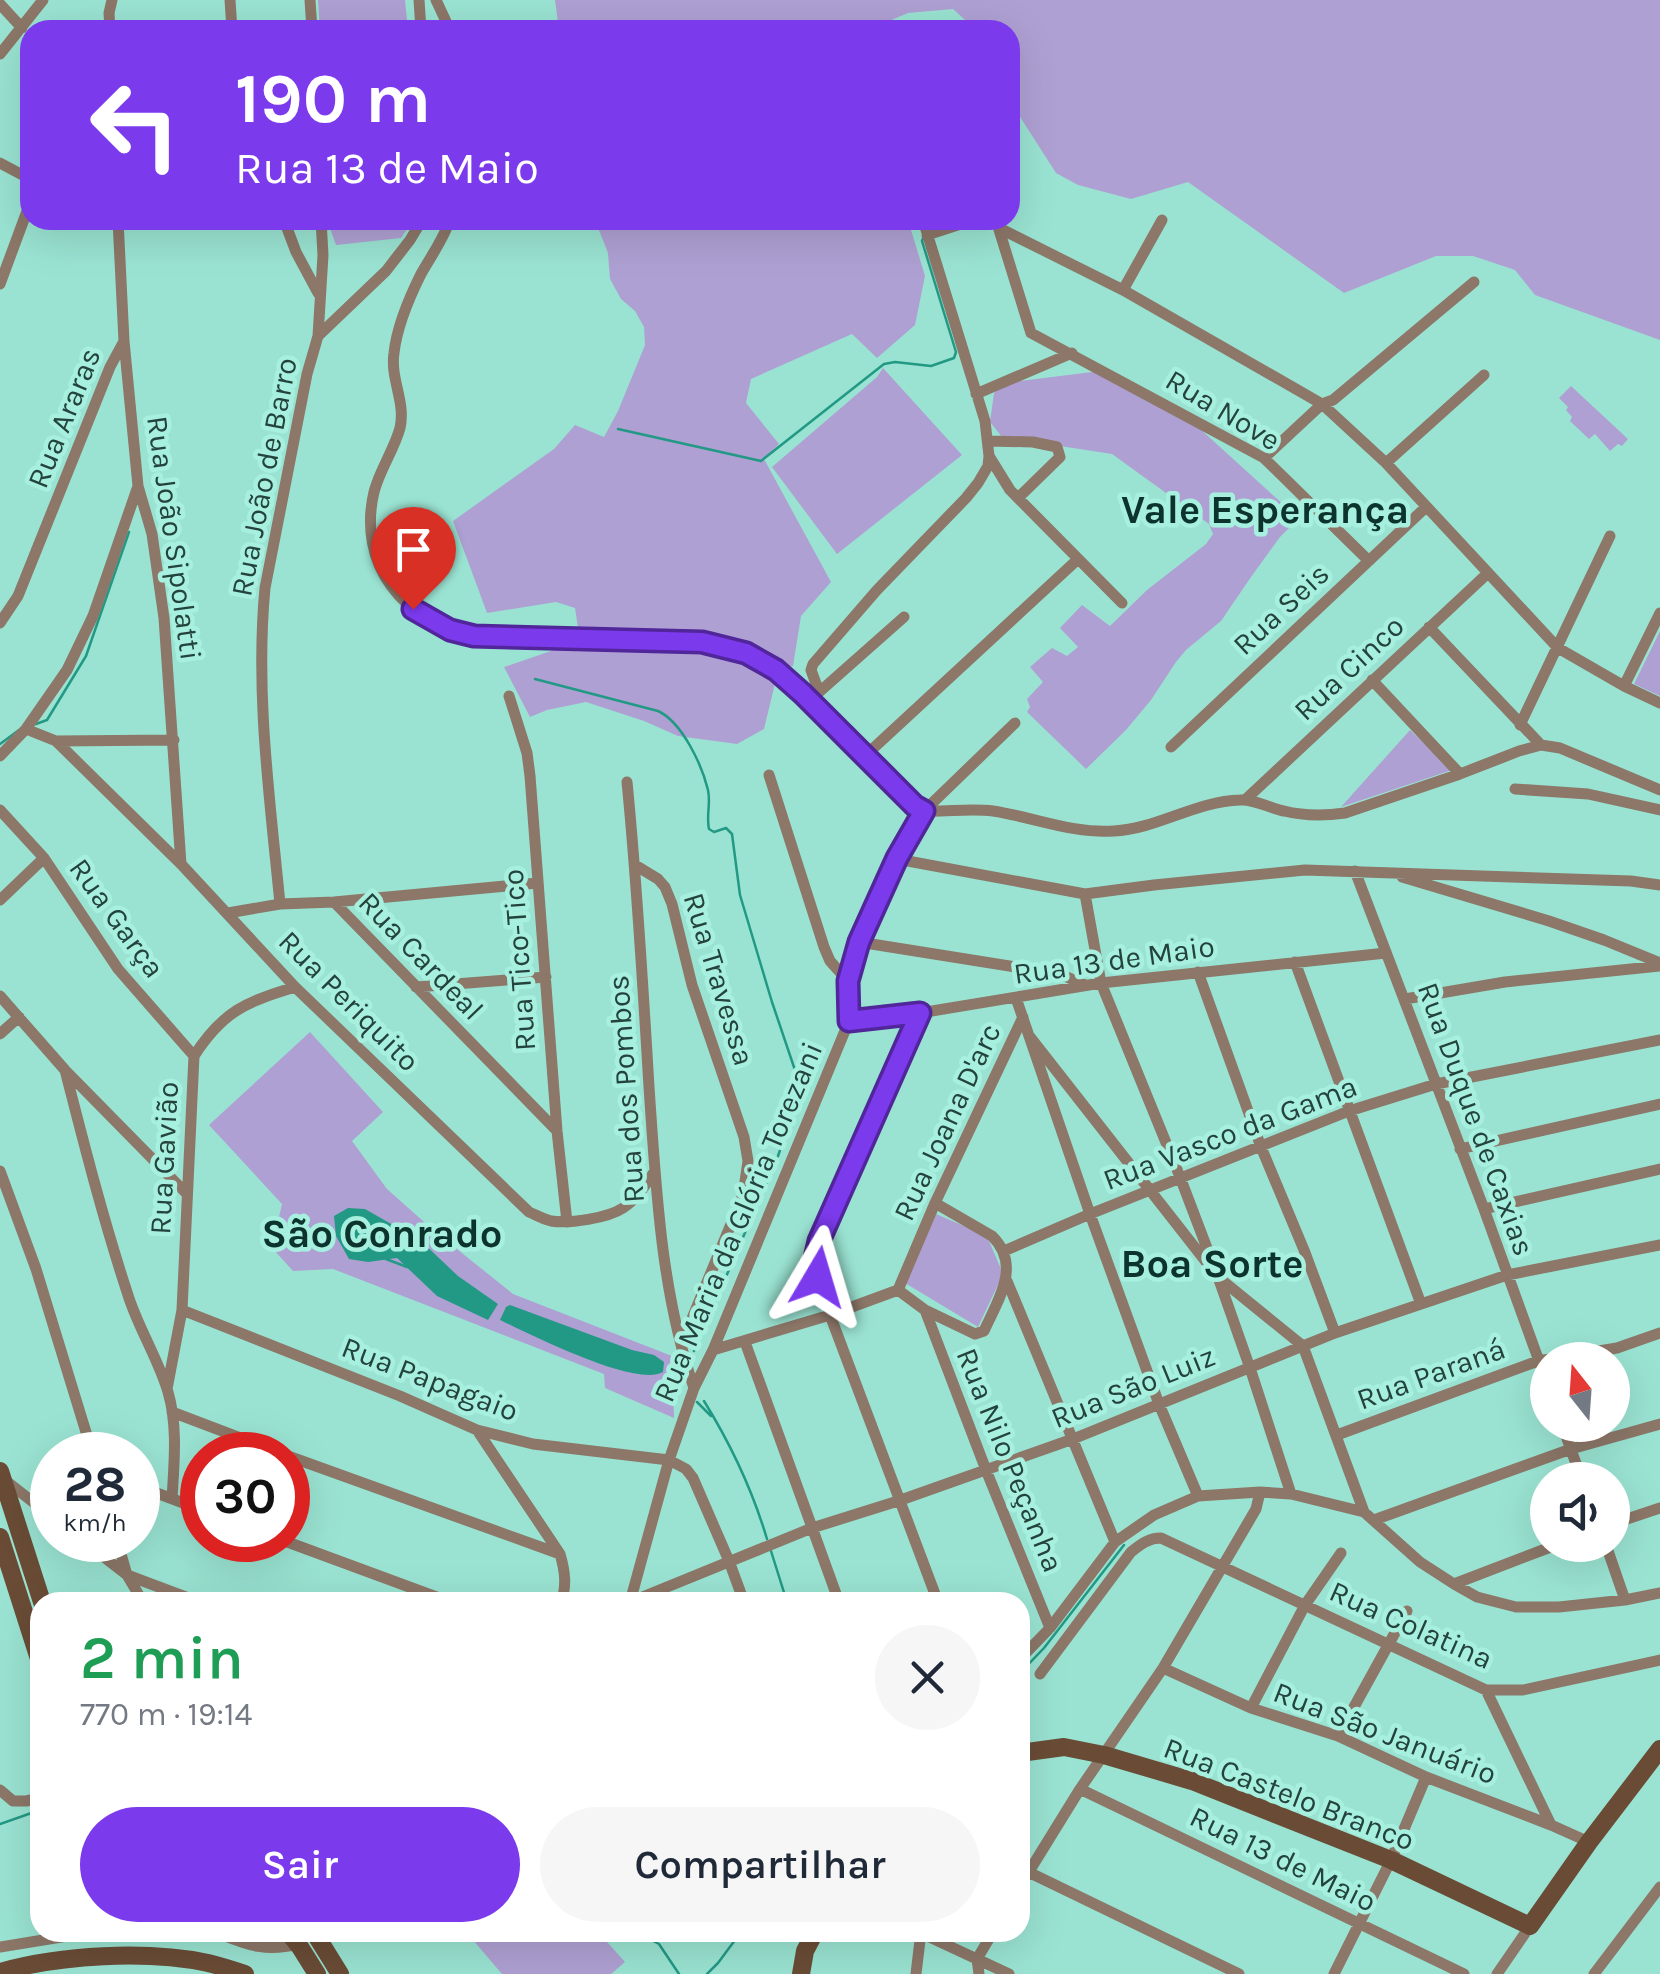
<!DOCTYPE html>
<html lang="pt">
<head>
<meta charset="utf-8">
<style>
  body { margin:0; font-family:Karla,sans-serif; background:#f6f6f7; color:#1f2937; height:100vh; display:flex; flex-direction:column; font-size:38px; white-space:nowrap }
  * { box-sizing:border-box; margin:0 }
  p { font-size:32px; color:#747a83 }
  .icon { flex:none; width:55px; height:55px; fill:none; stroke:currentColor; stroke-width:2; stroke-linecap:round; stroke-linejoin:round }
  .map { position:relative; flex:1; overflow:hidden }
  .drawer { position:absolute; left:30px; top:1592px; width:1000px; height:350px; display:flex; flex-direction:column; background:#fff; border-radius:30px; box-shadow:0 10px 40px #0002 }
  .drawer>* { flex:none }
  .guide { position:absolute; left:20px; top:20px; width:1000px; height:210px; border-radius:30px; box-shadow:0 10px 40px #0002; background:#7c3aed; color:#fff; overflow:hidden }
  .needle { width:65px; rotate:343deg }
  .buttons { position:absolute; left:1530px; top:1342px; display:grid; gap:20px }
  .buttons a { display:grid; place-items:center; width:100px; height:100px; border-radius:50%; background:#fff; box-shadow:0 10px 40px #0002; font-size:50px }
  .speed { position:absolute; left:30px; top:1432px; display:flex; gap:20px; font-size:50px; font-weight:700; text-align:center }
  .speed>* { display:grid; place-content:center; width:130px; height:130px; border-radius:50%; background:#fff; box-shadow:0 10px 40px #0002; line-height:1 }
  .speed small { font-size:25px; font-weight:400 }
  .speed .limit { border:15px solid #d22; background:#fff; color:#111 }
  .pin { position:absolute; display:grid; place-items:center; width:85px; height:85px; color:#fff; margin:-102px -42px; border-radius:50% 50% 50% 0; rotate:-45deg; box-shadow:0 0 10px #0007 }
  .pin .icon { rotate:45deg }
  .me { position:absolute; width:110px; margin:-55px; rotate:7deg; stroke-linejoin:round; filter:drop-shadow(0 0 8px #0008) }
  .turn { display:flex; align-items:center; gap:35px; height:210px; padding:0 50px; font-size:45px }
  .turn .icon { width:130px; height:130px; stroke-width:2.5 }
  .turn b { display:block; font-size:70px; line-height:85px }
  .round { display:grid; place-items:center; flex:none; width:105px; height:105px; border-radius:52px; background:#f6f6f7 }
  .head { display:flex; align-items:center; justify-content:space-between; height:170px; padding:0 50px }
  h1 { font-size:60px; font-weight:600; line-height:75px; color:#1e9e55 }
  .primary-button { display:flex; gap:20px; margin-top:auto; padding:20px 50px }
  .primary-button a { flex:1; height:115px; border-radius:60px; background:#7c3aed; color:#fff; font-size:40px; font-weight:600; line-height:115px; text-align:center }
  .primary-button a+a { background:#f6f6f7; color:#1f2937 }
  .map>svg:first-child { display:block }
  .green { fill:#afa0d3 }
  .water { fill:#229985 }
  .lines { fill:none; stroke-linecap:round; stroke-linejoin:round }
  .stream { stroke:#229985; stroke-width:2.5 }
  .street { stroke:#8c7768; stroke-width:11 }
  .secondary { stroke:#6a4c36; stroke-width:18 }
  .route-casing { stroke:#51269a; stroke-width:25 }
  .route { stroke:#7c3aed; stroke-width:18 }
  .labels { text-anchor:middle; dominant-baseline:central; stroke-width:9; stroke-linejoin:round; paint-order:stroke }
  .street-label { font-size:30px; fill:#24433c; stroke:#a7f0df }
  .district-label { font-size:40px; font-weight:bold; fill:#0c342d; stroke:#a7f0df }
</style>
</head>
<body>
<div class="map">
<svg width="1660" height="1974" viewBox="0 0 1660 1974">
  <rect width="100%" height="100%" fill="#9ae3d2"/>
  <path class="green" d="M318,0H405L408,30H320Z
    M555,0H1660V340L1535,295L1515,270L1473,256H1436L1344,293L1188,182L1131,199L1078,185L1056,173L1015,109L1010,97V30H976L953,9L908,13L868,30H559Z
    M327,220H413L401,238L336,245Z
    M595,220H908L925,276L915,325L877,358L852,334L751,379L746,403L779,444L764,459L831,582L801,616L793,666L779,667L764,729L737,744L678,736L644,721L586,702L547,710L530,717L504,667L580,641L575,608L556,602L487,613L453,521L554,449L575,425L604,437L618,411L645,345L644,327L635,311L621,299L610,279L608,253Z
    M883,368L962,455L837,554L772,467L877,377Z
    M1100,371L1198,427L1296,516V521L1280,537L1251,577L1221,621L1186,650L1176,662L1151,700L1126,730L1086,769L1027,712L1030,707L1027,699L1043,682L1030,667L1052,648L1067,656L1078,647L1060,628L1082,605L1110,626L1147,590L1206,544L1213,534L1209,524L1112,454L1002,437L990,422L994,393L1004,383Z
    M1571,386L1628,439L1622,446L1618,444L1610,451L1595,434L1589,439L1570,421L1572,417L1566,410L1568,407L1559,398Z
    M1660,631V696L1634,684Z
    M1410,730L1452,770L1341,807Z
    M310,1032L383,1112L352,1141L387,1189L432,1229L513,1294L672,1356L674,1418L605,1388L604,1374L333,1269L293,1271L272,1248L282,1204L209,1125Z
    M936,1214L987,1236L1003,1274L978,1327L905,1283Z
    M467,1933H599L625,1962L611,1974H502Z"/>
  <path class="water" d="M348,1208L365,1209L421,1241L458,1276L498,1304L488,1320L437,1296L397,1258L368,1262L349,1259L336,1236L334,1216Z
    M510,1305L632,1350L654,1355L664,1362L663,1372C635,1388 530,1334 500,1320L506,1307Z"/>
  <g class="lines">
    <path class="stream" d="M618,429L761,461L884,364L895,362L931,366L954,358L956,352L922,241L924,236
      M535,679L658,711C682,722 702,765 708,790C711,803 706,816 709,829L714,832L726,828L732,834L740,895L772,1002L799,1082V1095L778,1156L694,1351
      M36,724L47,720L86,656L129,532
      M0,744L19,730
      M386,1259L407,1267
      M704,1401C730,1443 753,1492 767,1539
      M697,1402L711,1416
      M771,1551L787,1602
      M1020,1673L1044,1648L1124,1545
      M0,1824L40,1810
      M636,1932L659,1944L679,1974
      M707,1974L718,1963L741,1932"/>
    <path class="street" d="M230,0L232,30
      M310,0L312,30
      M419,0L421,30
      M436,0L450,30
      M0,4L22,28
      M110,30L109,13L112,0
      M0,54L43,0
      M0,163L30,179
      M118,220L124,341L138,486L152,534L164,618L181,864
      M284,220L296,252L318,293
      M450,220C443,240 431,256 421,274C409,298 397,326 394,353C390,379 406,402 400,428C394,450 380,469 374,492C357,564 403,622 474,636L561,640L686,641L719,645L746,653L776,670L803,694L915,806L924,811C947,812 970,808 993,811C1033,817 1073,834 1114,831C1157,829 1196,801 1240,800C1255,799 1269,808 1284,811C1304,816 1324,816 1345,813L1460,774L1519,751L1541,745L1560,748L1660,790
      M996,220L1031,333L1264,458L1369,561
      M999,228L1123,290L1322,404L1386,463L1558,648L1624,686L1660,703
      M927,235L973,220
      M0,284L30,203
      M1123,290L1162,220
      M318,336L323,255L321,220
      M976,394L1072,353
      M989,441L1033,442L1057,447L1060,457L1018,498
      M989,456L1010,490L1122,603
      M1264,458L1322,404L1333,400L1474,282
      M1386,463L1484,375
      M0,623L18,596L110,367L124,341
      M1429,627L1541,745
      M1372,680L1460,774
      M1624,686L1660,613
      M819,692L811,670L813,664L877,590L966,498L978,483L988,466L989,456L985,421L923,220
      M817,694L904,617
      M509,696L527,753L530,776L557,1131L567,1222
      M1520,725L1610,536
      M26,729L56,741L181,864L295,987L529,1212C536,1215 543,1219 551,1221C569,1224 608,1218 623,1208C637,1199 646,1184 655,1171
      M56,741L174,740
      M1171,747L1425,508
      M866,755L1077,560
      M0,756L26,729L67,670L93,616L138,486
      M769,775L824,947L830,961L848,981
      M627,782C637,883 643,985 649,1087C656,1188 661,1293 694,1388
      M1515,789L1588,794L1660,810
      M1245,800L1488,573
      M0,810L44,858L118,969L194,1056
      M897,859L1085,894L1154,885L1305,870L1631,881L1660,885
      M635,865L658,879L665,887L672,904L692,985L744,1137L748,1161L743,1195L681,1345
      M1355,871L1484,1209L1548,1386
      M1402,877L1549,921L1604,940L1660,963
      M1085,894L1101,983L1180,1177L1218,1277L1250,1368L1291,1494
      M0,900L44,858
      M334,902L557,1131
      M280,904C270,800 255,693 265,588L307,374L318,336L386,271L410,240L422,220
      M228,913L280,904L334,902L538,883
      M859,942L1060,974L1085,985
      M1295,962L1421,1304
      M1198,972L1261,1147L1304,1250L1335,1333
      M416,987L546,977
      M0,996L65,1070L186,1193
      M1016,998L1090,1214L1159,1404L1198,1496
      M1405,999L1505,982L1660,966
      M920,1013L819,1241L815,1258L830,1315L938,1602
      M849,1021L920,1013L1101,983L1386,953
      M0,1034L19,1017
      M1030,1037L1218,1277L1303,1346L1364,1512
      M65,1070C84,1144 103,1219 127,1292C137,1326 158,1358 168,1392C178,1426 174,1464 172,1499
      M1460,1149L1660,1104
      M0,1171L36,1269L93,1455
      M1484,1209L1660,1169
      M1004,1251L1090,1214L1349,1111L1436,1084L1660,1040
      M1007,1281L1115,1542
      M898,1290L925,1310L975,1334L984,1331C998,1300 1022,1265 992,1236L935,1203
      M182,1310L400,1396L477,1430L533,1444L669,1460L686,1469L693,1478L729,1561L744,1602
      M925,1310L986,1470L1050,1628
      M745,1342L839,1602
      M713,1350L830,1315L898,1290L935,1203L1023,1017
      M167,1389L182,1310L194,1056C223,1011 246,1002 295,987
      M172,1412L285,1455
      M1562,1425L1582,1480
      M477,1430L560,1554C565,1571 567,1586 561,1602
      M1337,1435L1538,1361L1617,1348L1660,1333
      M288,1456L560,1554
      M5,1480L52,1517
      M138,1486L202,1510
      M1374,1520L1571,1449L1660,1424
      M1612,1524L1660,1508
      M82,1540L127,1575L143,1602
      M117,1540L127,1575
      M282,1540L450,1602
      M1606,1545L1625,1600
      M127,1575L199,1602
      M1454,1584L1556,1545
      M631,1599L640,1598L812,1528L898,1501L1073,1439L1335,1333L1507,1275L1660,1245
      M630,1602L669,1460L694,1388L713,1350L849,1021L848,981L859,942L897,859L924,811L1015,723
      M1020,1659L1050,1628L1115,1542L1154,1515L1198,1496L1260,1492L1291,1494L1364,1512L1420,1562L1454,1584L1477,1597L1516,1607H1559L1625,1600L1660,1593
      M1163,1668L1251,1708L1338,1736L1426,1777L1551,1825L1589,1842
      M1040,1674L1131,1552C1140,1545 1148,1538 1161,1538L1486,1690H1523L1660,1660
      M1486,1690L1551,1825
      M1251,1708L1305,1605L1341,1553
      M1338,1736L1407,1611
      M1080,1789L1464,1974
      M0,1790L13,1801H26L40,1798
      M1020,1868L1239,1974
      M1020,1886L1080,1789L1163,1668L1256,1509L1260,1492
      M215,1932C246,1944 264,1953 298,1944
      M921,1933L1009,1974
      M0,1947L92,1932
      M916,1974L921,1932
      M979,1974L977,1959L993,1932
      M1334,1974L1391,1860L1426,1777
      M1497,1974L1530,1926
      M1594,1974L1660,1887"/>
    <path class="secondary" d="M0,1471L42,1602
      M0,1537L40,1662
      M1020,1753L1064,1747L1104,1755L1192,1781L1391,1860L1530,1926L1589,1842L1660,1749
      M288,1932L300,1947L317,1974
      M314,1932L340,1974
      M0,1972C60,1955 146,1950 208,1963C220,1966 233,1970 245,1974
      M801,1974L805,1951L815,1932"/>
  </g>
  <g class="lines">
    <g class="route-casing">
      <path id="route" d="M413,609L450,630L474,636L702,642L746,653L776,670L803,694L915,806L924,811L897,858L859,942L848,981L849,1021L920,1013L819,1241L815,1258L818,1277"/>
    </g>
    <use href="#route" class="route"/>
  </g>
  <g class="labels">
    <g class="street-label">
      <text transform="translate(1223 410) rotate(31)">Rua Nove</text>
      <text transform="translate(64 418) rotate(-68)">Rua Araras</text>
      <text transform="translate(264 477) rotate(-79)">Rua João de Barro</text>
      <text transform="translate(174 538) rotate(82)">Rua João Sipolatti</text>
      <text transform="translate(1281 609) rotate(-43)">Rua Seis</text>
      <text transform="translate(1349 668) rotate(-43)">Rua Cinco</text>
      <text transform="translate(117 918) rotate(54)">Rua Garça</text>
      <text transform="translate(421 956) rotate(46)">Rua Cardeal</text>
      <text transform="translate(519 960) rotate(-94)">Rua Tico-Tico</text>
      <text transform="translate(1114 960) rotate(-8)">Rua 13 de Maio</text>
      <text transform="translate(719 979) rotate(73)">Rua Travessa</text>
      <text transform="translate(349 1001) rotate(45)">Rua Periquito</text>
      <text transform="translate(626 1089) rotate(-94)">Rua dos Pombos</text>
      <text transform="translate(1476 1119) rotate(70)">Rua Duque de Caxias</text>
      <text transform="translate(947 1122) rotate(-65)">Rua Joana D'arc</text>
      <text transform="translate(1230 1133) rotate(-21)">Rua Vasco da Gama</text>
      <text transform="translate(164 1158) rotate(-87)">Rua Gavião</text>
      <text transform="translate(738 1222) rotate(-67)">Rua Maria da Glória Torezani</text>
      <text transform="translate(1431 1374) rotate(-20)">Rua Paraná</text>
      <text transform="translate(430 1379) rotate(21)">Rua Papagaio</text>
      <text transform="translate(1133 1387) rotate(-22)">Rua São Luiz</text>
      <text transform="translate(1010 1460) rotate(68)">Rua Nilo Peçanha</text>
      <text transform="translate(1411 1625) rotate(24)">Rua Colatina</text>
      <text transform="translate(1385 1733) rotate(21)">Rua São Januário</text>
      <text transform="translate(1289 1794) rotate(21)">Rua Castelo Branco</text>
      <text transform="translate(1283 1859) rotate(26)">Rua 13 de Maio</text>
    </g>
    <g class="district-label">
      <text x="1265" y="509">Vale Esperança</text>
      <text x="382" y="1233">São Conrado</text>
      <text x="1212" y="1263">Boa Sorte</text>
    </g>
  </g>
</svg>
<div class="buttons">
<a><svg class="needle" viewBox="-14 -14 28 28"><path d="M0-13l5 13h-10z" fill="#e53935"/><path d="M0 13l5-13h-10z" fill="#747a83"/></svg></a>
<a><svg class="icon" aria-label="sound" viewBox="0 0 24 24"><path d="M4 9h4l5-4v14l-5-4H4zM17 9q2 3 0 6"/></svg></a>
</div>
<div class="speed"><div>28<small>km/h</small></div><div class="limit">30</div></div>
<div class="pin" style="left:413px;top:609px;background:#d93025"><svg class="icon" aria-label="arrive" viewBox="0 0 24 24"><path d="M6 21V4h12l-3 4 3 4H6"/></svg></div>
<svg class="me" style="left:818px;top:1277px" viewBox="-20 -20 40 40"><path d="M0-17L14 15 0 8-14 15z" fill="#7c3aed" stroke="#fff" stroke-width="4"/></svg>
<div class="guide">
<div class="turn"><svg class="icon" aria-label="left" viewBox="0 0 24 24"><path d="M17 20v-9H6M10 6l-5 5 5 5"/></svg><div><b>190 m</b>Rua 13 de Maio</div></div>
</div>
<section class="drawer">
<div class="head"><div><h1>2 min</h1><p>770 m · 19:14</p></div><a class="round"><svg class="icon" aria-label="close" viewBox="0 0 24 24"><path d="M6 6l12 12M18 6L6 18"/></svg></a></div>
<div class="primary-button"><a>Sair</a><a>Compartilhar</a></div>
</section>
</div>
</body>
</html>
